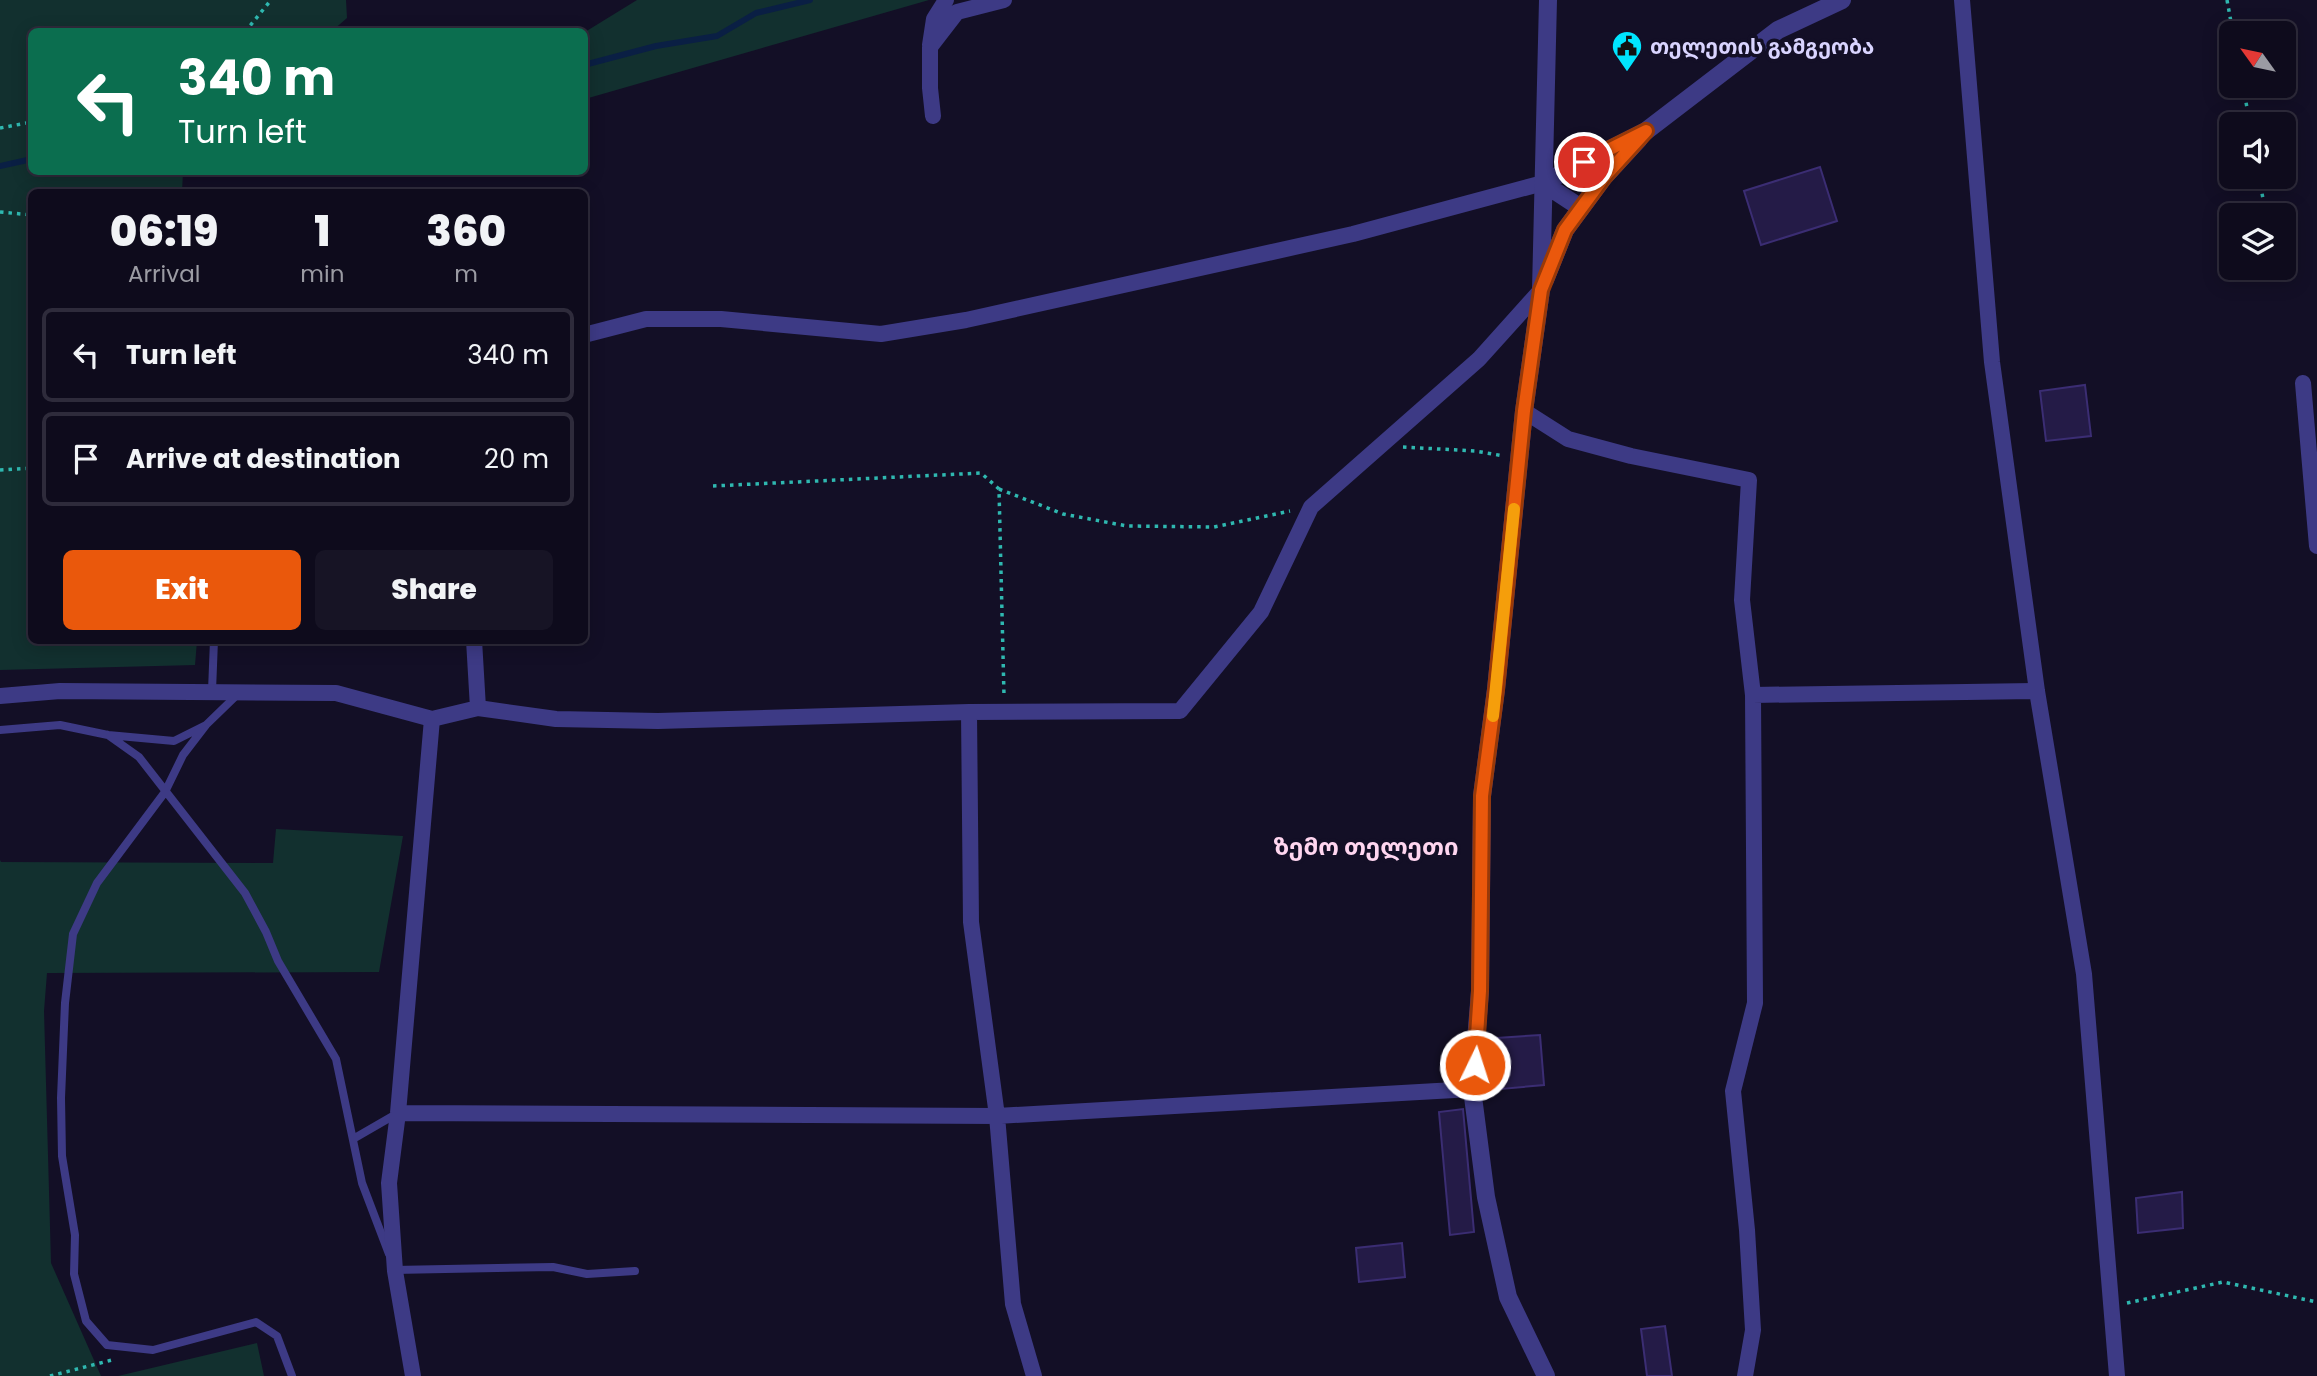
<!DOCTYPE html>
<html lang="en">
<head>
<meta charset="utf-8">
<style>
  body { margin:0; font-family:Poppins,"Noto Sans Georgian",sans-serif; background:#171425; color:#f1f3f6; height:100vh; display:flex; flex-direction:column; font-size:26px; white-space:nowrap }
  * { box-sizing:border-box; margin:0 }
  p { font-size:23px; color:#9b9ba3 }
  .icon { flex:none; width:38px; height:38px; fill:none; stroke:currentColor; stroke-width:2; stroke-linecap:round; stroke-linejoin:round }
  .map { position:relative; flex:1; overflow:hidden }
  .drawer { position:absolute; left:28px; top:189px; width:560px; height:455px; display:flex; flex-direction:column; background:#0e0b1c; border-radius:10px; box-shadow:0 4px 18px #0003,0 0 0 2px #2e2b3b }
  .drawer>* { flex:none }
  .hud { position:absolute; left:28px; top:28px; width:560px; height:147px; border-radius:10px; box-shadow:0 4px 18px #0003,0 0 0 2px #2e2b3b; background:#0b6e4f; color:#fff; overflow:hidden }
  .needle { width:46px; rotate:303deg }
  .tools { position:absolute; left:2219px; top:21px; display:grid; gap:14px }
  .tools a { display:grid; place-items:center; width:77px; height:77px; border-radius:10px; background:#0e0b1c; box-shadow:0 4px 18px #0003,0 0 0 2px #2e2b3b; font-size:35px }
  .pin { position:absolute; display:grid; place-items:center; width:60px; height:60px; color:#fff; margin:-30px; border:4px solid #fff; border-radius:50%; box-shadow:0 2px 7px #0007 }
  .me { position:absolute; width:77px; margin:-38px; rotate:4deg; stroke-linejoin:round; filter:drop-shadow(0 0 5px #0008) }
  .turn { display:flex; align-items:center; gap:24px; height:147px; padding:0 35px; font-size:32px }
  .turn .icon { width:91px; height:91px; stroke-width:2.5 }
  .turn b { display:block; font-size:49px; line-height:60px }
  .eta { display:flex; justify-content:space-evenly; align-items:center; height:119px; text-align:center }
  .eta b { font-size:42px; font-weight:800; line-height:49px }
  .primary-button { display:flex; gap:14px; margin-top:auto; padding:14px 35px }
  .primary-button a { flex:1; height:80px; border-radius:10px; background:#ea580c; color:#fff; font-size:28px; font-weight:800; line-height:80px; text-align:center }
  .primary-button a+a { background:#171425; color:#f1f3f6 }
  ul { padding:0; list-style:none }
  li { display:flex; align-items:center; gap:21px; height:94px; margin:0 14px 10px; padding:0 21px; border:4px solid #2e2b3b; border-radius:10px }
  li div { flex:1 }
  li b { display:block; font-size:26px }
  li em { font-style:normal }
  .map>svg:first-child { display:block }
  .green { fill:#12302f }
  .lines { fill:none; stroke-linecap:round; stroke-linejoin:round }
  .stream { stroke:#0a1f44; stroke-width:6 }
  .building { fill:#241b47; stroke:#3b2d73; stroke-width:2 }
  .path { stroke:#2fb8b0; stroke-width:3.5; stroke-dasharray:3.5 5; stroke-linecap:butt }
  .service { stroke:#3d3a85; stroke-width:8 }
  .minor { stroke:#3d3a85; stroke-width:16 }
  .tertiary { stroke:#3d3a85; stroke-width:18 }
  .route-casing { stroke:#983908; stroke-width:18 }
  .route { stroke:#ea580c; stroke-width:12 }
  .slow { stroke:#f59e0b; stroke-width:12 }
  .labels { text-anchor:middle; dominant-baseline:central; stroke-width:7; stroke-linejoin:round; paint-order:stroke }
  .poi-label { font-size:21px; font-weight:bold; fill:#d9d4ff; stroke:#130f26; text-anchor:start }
  .quarter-label { font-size:24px; font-weight:bold; fill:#ffd6f0; stroke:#130f26 }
</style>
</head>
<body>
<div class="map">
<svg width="2317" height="1376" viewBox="0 0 2317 1376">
  <rect width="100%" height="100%" fill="#130f26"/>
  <path class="green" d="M0,0H346L347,18L332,31L32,32V172H183L182,192H32V640L197,641L195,665L0,670Z
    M637,0H929L585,99V32Z
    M276,829L403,836L379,972L47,973L44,1011L51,1263L101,1376H0V860L1,862L273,863Z
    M257,1343L264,1376H118Z"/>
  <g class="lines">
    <path class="stream" d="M584,65L656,46L717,36L756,13L810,0
      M0,166L32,159"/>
  </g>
  <path class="building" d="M1820,167L1837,221L1761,245L1744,191Z
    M2085,385L2091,436L2046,441L2040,391Z
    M1540,1035L1544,1085L1501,1089L1497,1038Z
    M1463,1109L1474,1232L1450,1235L1439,1112Z
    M2182,1192L2183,1228L2138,1233L2136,1198Z
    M1402,1243L1405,1277L1359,1282L1356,1248Z
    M1665,1326L1672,1376H1647L1641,1329Z"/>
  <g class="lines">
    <path class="path" d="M2227,0L2233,33
      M245,32L271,0
      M2243,86L2250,124
      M0,128L32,122
      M2259,177L2266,215
      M0,212L32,215
      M1403,447L1475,451L1504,456
      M0,470L32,468
      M713,486L981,473L999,489L1004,696
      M999,489L1063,514L1127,526L1214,527L1290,511
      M2127,1303L2223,1282L2317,1302
      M50,1376L112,1360"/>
    <path class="service" d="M212,691L214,640
      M206,725L183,755L165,792L97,883L73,934L65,1003L61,1098L62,1156L75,1235L74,1274L86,1321L107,1345L153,1350L256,1322L277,1336L292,1376
      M0,730L60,725L108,735L174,741L206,725L238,694
      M108,735L139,757L245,893L266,932L278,961L336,1059L362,1183L389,1254
      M353,1139L398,1113
      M394,1270L553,1267L587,1274L635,1271"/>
    <path class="minor" d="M1962,0L1992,362L2037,691L2084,974L2117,1376
      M930,45L934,19L946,0
      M933,116L930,88V47L957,12L1004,0
      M584,335L646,319H721L881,334L966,320L1353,234L1543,183
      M2303,383L2317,546
      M1524,411L1568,439L1631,456L1749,480L1742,600L1753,695L1755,1003L1733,1091L1747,1230L1753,1330L1745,1376
      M474,640L478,708
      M1753,695L2037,691
      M0,696L60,691L336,693L432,719L478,708L556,719L658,721L969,712L1180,711L1261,612L1311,507L1479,359L1541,290
      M969,712L971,922L997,1116L1013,1304L1034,1376
      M398,1113L997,1116L1472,1089
      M413,1376L395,1271L389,1183L398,1113L432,719"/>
    <path class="tertiary" d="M1543,183L1646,131L1778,30L1842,0
      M1543,183L1581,208
      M1545,280L1565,230L1604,177L1639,139
      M1546,1376L1508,1297L1486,1197L1472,1089L1480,991L1482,796L1496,689L1524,411L1541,290L1548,0"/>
  </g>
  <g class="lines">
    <g class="route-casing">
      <path id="route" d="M1475,1065L1480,991L1482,796L1496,690L1524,411L1541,290L1565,230L1604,177L1646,131L1584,162"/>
    </g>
    <use href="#route" class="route"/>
    <path class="slow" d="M1493,716L1514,509"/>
  </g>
  <defs>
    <g id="civic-pin" transform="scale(1.575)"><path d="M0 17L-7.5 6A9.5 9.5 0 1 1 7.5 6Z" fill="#00e5ff" stroke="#130f26"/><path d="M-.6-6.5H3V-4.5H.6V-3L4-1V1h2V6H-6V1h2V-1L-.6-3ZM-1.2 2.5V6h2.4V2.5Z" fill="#111"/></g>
  </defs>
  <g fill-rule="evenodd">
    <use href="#civic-pin" x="1627" y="46"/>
  </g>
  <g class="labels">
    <g class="poi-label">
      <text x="1650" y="46">თელეთის გამგეობა</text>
    </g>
    <g class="quarter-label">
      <text x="1366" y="846">ზემო თელეთი</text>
    </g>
  </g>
</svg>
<div class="tools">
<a><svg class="needle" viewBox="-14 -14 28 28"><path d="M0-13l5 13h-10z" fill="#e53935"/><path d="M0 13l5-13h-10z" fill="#9b9ba3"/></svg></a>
<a><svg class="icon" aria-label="sound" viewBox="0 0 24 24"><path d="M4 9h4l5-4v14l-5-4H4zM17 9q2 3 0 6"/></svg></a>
<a><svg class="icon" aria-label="layers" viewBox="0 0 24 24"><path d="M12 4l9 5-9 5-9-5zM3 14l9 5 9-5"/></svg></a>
</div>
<div class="pin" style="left:1584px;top:162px;background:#d93025"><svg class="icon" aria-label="arrive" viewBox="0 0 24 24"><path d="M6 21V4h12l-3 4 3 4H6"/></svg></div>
<svg class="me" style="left:1475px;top:1065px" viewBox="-20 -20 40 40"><circle r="17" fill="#ea580c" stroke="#fff" stroke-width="3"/><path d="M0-11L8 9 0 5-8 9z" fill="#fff"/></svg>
<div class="hud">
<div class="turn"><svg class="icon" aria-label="left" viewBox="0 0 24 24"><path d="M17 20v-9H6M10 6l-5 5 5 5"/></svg><div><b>340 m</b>Turn left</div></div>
</div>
<section class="drawer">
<div class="eta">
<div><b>06:19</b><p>Arrival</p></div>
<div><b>1</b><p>min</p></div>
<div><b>360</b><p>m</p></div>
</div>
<ul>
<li><svg class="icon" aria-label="left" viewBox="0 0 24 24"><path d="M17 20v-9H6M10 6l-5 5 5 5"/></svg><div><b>Turn left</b></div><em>340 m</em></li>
<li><svg class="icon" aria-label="arrive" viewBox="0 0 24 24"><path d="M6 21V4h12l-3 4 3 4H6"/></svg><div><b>Arrive at destination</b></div><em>20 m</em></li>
</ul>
<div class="primary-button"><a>Exit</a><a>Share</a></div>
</section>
</div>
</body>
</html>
